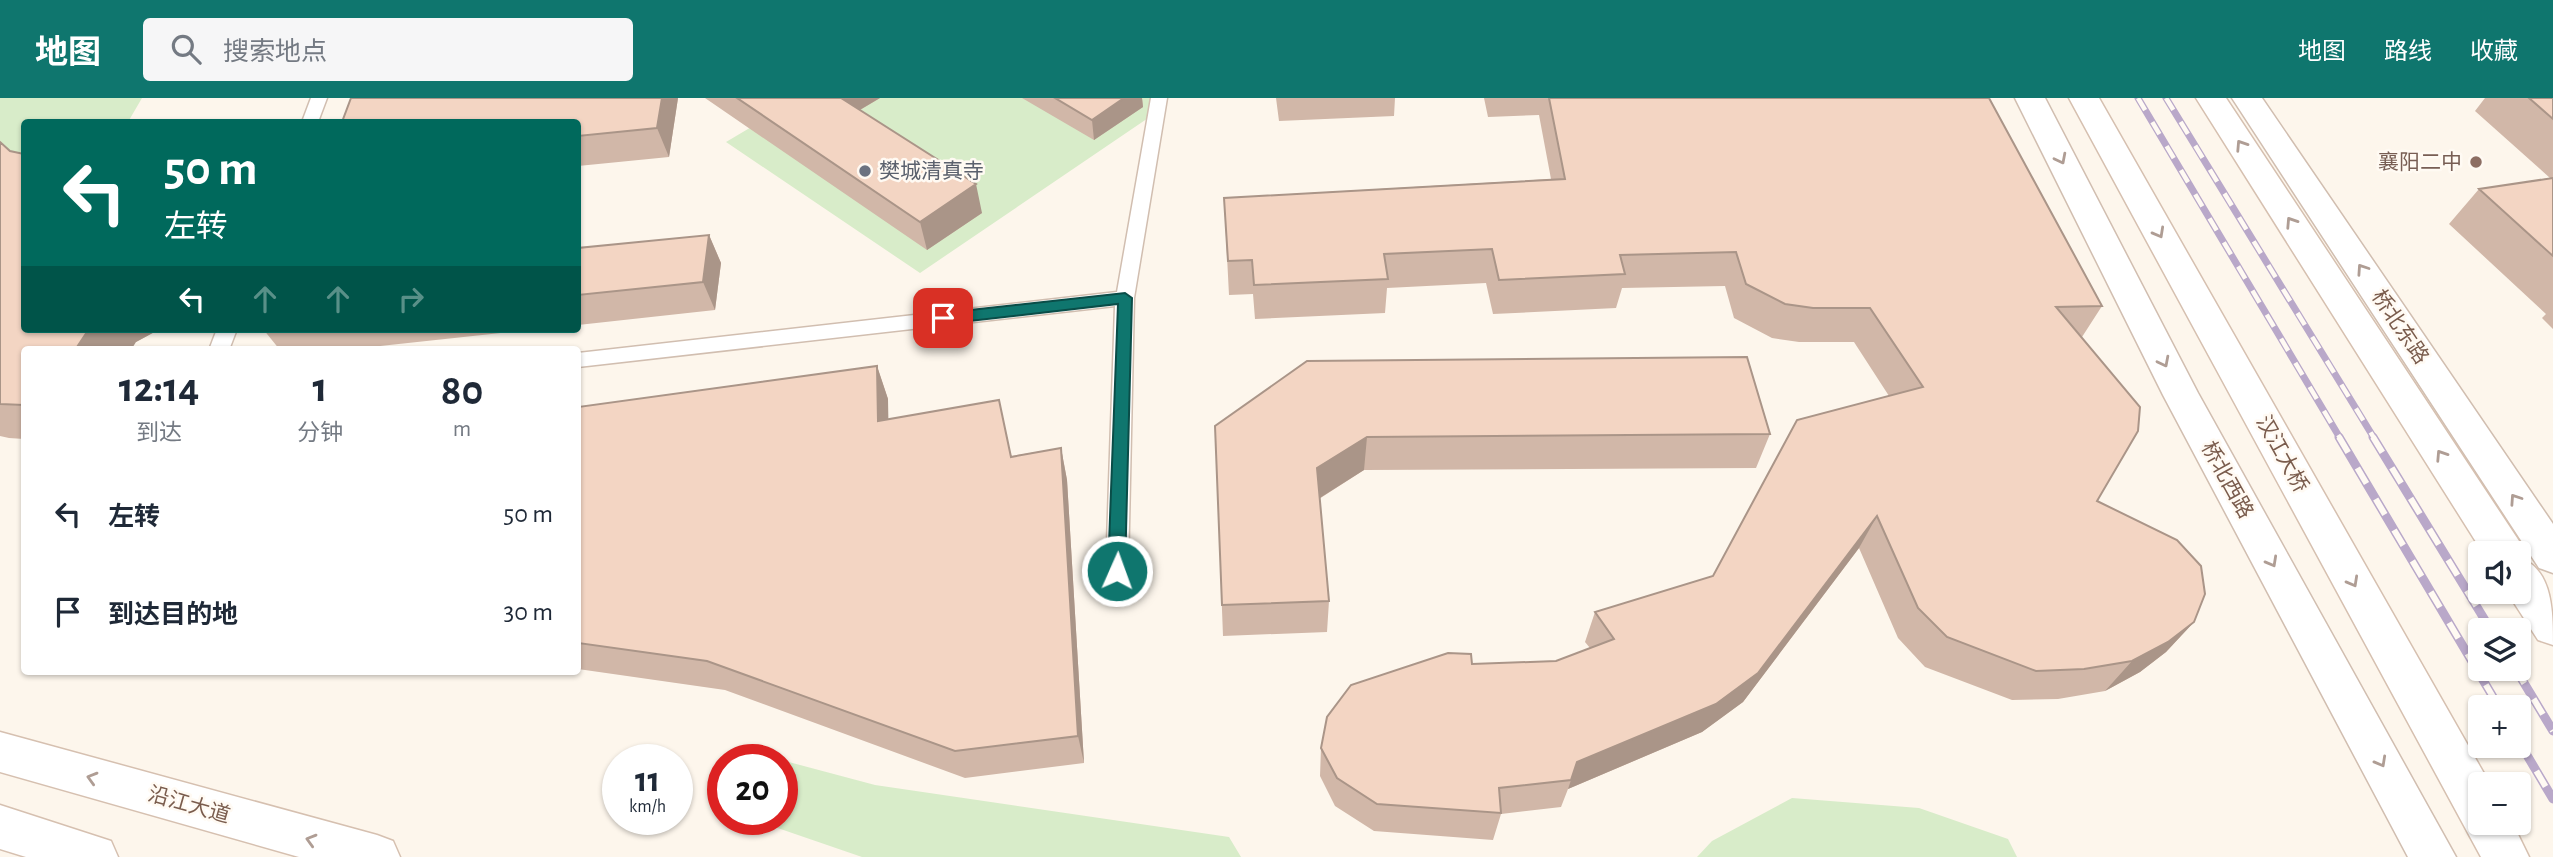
<!DOCTYPE html>
<html lang="zh">
<head>
<meta charset="utf-8">
<style>
  body { margin:0; font-family:"Alegreya Sans","Noto Sans SC",sans-serif; background:#f6f6f7; color:#1f2937; height:100vh; display:flex; flex-direction:column; font-size:26px; white-space:nowrap }
  * { box-sizing:border-box; margin:0 }
  p { font-size:23px; color:#747a83 }
  .icon { flex:none; width:38px; height:38px; fill:none; stroke:currentColor; stroke-width:2; stroke-linecap:round; stroke-linejoin:round }
  .map { position:relative; flex:1; overflow:hidden }
  .panel { position:absolute; left:21px; top:248px; width:560px; height:329px; display:flex; flex-direction:column; background:#fff; border-radius:7px; box-shadow:0 2px 5px #0004 }
  .panel>* { flex:none }
  .top-card { position:absolute; left:21px; top:21px; width:560px; height:214px; border-radius:7px; box-shadow:0 2px 5px #0004; background:#00695c; color:#fff; overflow:hidden }
  .fabs { position:absolute; left:2468px; top:443px; display:grid; gap:14px }
  .fabs a { display:grid; place-items:center; width:63px; height:63px; border-radius:7px; background:#fff; box-shadow:0 2px 5px #0004; font-size:35px }
  .speed { position:absolute; left:602px; top:646px; display:flex; gap:14px; font-size:35px; font-weight:700; text-align:center }
  .speed>* { display:grid; place-content:center; width:91px; height:91px; border-radius:50%; background:#fff; box-shadow:0 2px 5px #0004; line-height:1 }
  .speed small { font-size:18px; font-weight:400 }
  .speed .limit { border:10px solid #d22; background:#fff; color:#111 }
  .pin { position:absolute; display:grid; place-items:center; width:60px; height:60px; color:#fff; margin:-30px; border-radius:14px; box-shadow:0 4px 10px #0006 }
  .me { position:absolute; width:77px; margin:-38px; rotate:2deg; stroke-linejoin:round; filter:drop-shadow(0 0 5px #0008) }
  .turn { display:flex; align-items:center; gap:24px; height:147px; padding:0 28px; font-size:32px }
  .turn .icon { width:91px; height:91px; stroke-width:2.5 }
  .turn b { display:block; font-size:49px; line-height:60px }
  .lanes { display:flex; align-items:center; height:66px; padding:0 28px; background:#0003; justify-content:center; gap:35px; direction:ltr }
  .lanes .off { opacity:.35 }
  .eta { display:flex; justify-content:space-evenly; align-items:center; height:119px; text-align:center }
  .eta b { font-size:42px; font-weight:700; line-height:49px }
  ul { padding:0; list-style:none }
  li { display:flex; align-items:center; gap:21px; height:98px; padding:0 28px }
  li div { flex:1 }
  li b { display:block; font-size:26px }
  li em { font-style:normal }
  header { display:flex; align-items:center; gap:42px; box-sizing:border-box; height:98px; padding:0 35px; background:#0f766e; color:#fff }
  header strong { font-size:33px }
  nav { display:flex; gap:38px; margin-inline-start:auto; font-size:24px }
  .search { width:490px; height:63px; background:#f6f6f7; display:flex; align-items:center; gap:18px; box-sizing:border-box; padding:0 24px; border-radius:7px; color:#747a83; font-size:26px }
  .map>svg:first-child { display:block }
  .green { fill:#d8ecc9 }
  .lines { fill:none; stroke-linecap:round; stroke-linejoin:round }
  .service-casing { stroke:#d1beb0; stroke-width:3 }
  .tertiary-casing { stroke:#d1beb0; stroke-width:3 }
  .secondary-casing { stroke:#d6c0b0; stroke-width:3 }
  .service { fill:#fff; fill-rule:evenodd }
  .tertiary { fill:#fff; fill-rule:evenodd }
  .secondary { fill:#fff; fill-rule:evenodd }
  .rail-far1-casing { stroke:#b9a8c9; stroke-width:7 }
  .rail-casing { stroke:#b9a8c9; stroke-width:9 }
  .rail-far1 { stroke:#fffaf3; stroke-width:4.5; stroke-dasharray:14; stroke-linecap:butt }
  .rail { stroke:#fffaf3; stroke-width:6; stroke-dasharray:18; stroke-linecap:butt }
  .wall { fill:#d1b7a8 }
  .shaded-wall { fill:#aa9588 }
  .building { fill:#f3d5c3; stroke:#aa9588; stroke-width:2 }
  .oneway { stroke:#af9d94 }
  .route { fill:#0f766e; stroke:#0a4d48; stroke-width:2 }
  .education-dot { fill:#8d6e63; stroke:#fffaf3; stroke-width:2.5 }
  .worship-dot { fill:#6b7280; stroke:#fffaf3; stroke-width:2.5 }
  .labels { text-anchor:middle; dominant-baseline:central; stroke-width:5; stroke-linejoin:round; paint-order:stroke }
  .education-label { font-size:21px; fill:#785e54; stroke:#fffaf3; text-anchor:end }
  .worship-label { font-size:21px; fill:#5b616d; stroke:#fffaf3; text-anchor:start }
  .street-label { font-size:21px; fill:#7a5c4d; stroke:#fffaf3 }
</style>
</head>
<body>
<header>
<strong>地图</strong>
<div class="search"><svg class="icon" aria-label="search" viewBox="0 0 24 24"><circle cx="10" cy="10" r="6"/><path d="M15 15l6 6"/></svg>搜索地点</div>
<nav><a>地图</a><a>路线</a><a>收藏</a></nav>
</header>
<div class="map">
<svg width="2553" height="759" viewBox="0 0 2553 759">
  <rect width="100%" height="100%" fill="#fdf6ec"/>
  <path class="green" d="M0,0H142L128,24H24V73L0,51Z
    M800,0H1159L1157,14L920,175L726,44Z
    M785,663L875,687L1229,739L1241,759H862L766,726L762,721H782V664Z
    M1792,700L1919,710L2008,741L2017,759H1697L1712,743Z"/>
  <g class="lines">
    <g class="service-casing">
      <path id="service" d="M311,0H327L318,24H302Z
        M1151,0H1167L1134,200L1128,473L1125,479L1117,482L1109,479L1106,473L1115,208L578,269V255L1117,194Z
        M217,231H237L229,252H209Z"/>
    </g>
    <g class="tertiary-casing">
      <path id="tertiary" d="M2015,0H2045L2198,295L2456,759H2408L2163,297Z
        M2232,0H2262L2553,426V475L2539,470Z"/>
    </g>
    <g class="secondary-casing">
      <path id="secondary" d="M2069,0H2099L2490,686H2480V724H2512L2529,759H2481Z
        M2196,0H2226L2519,443L2525,455L2522,461C2553,473 2553,516 2553,547L2538,542L2507,494H2518V455H2483Z
        M0,634L377,737L393,743L400,759H299L0,674Z
        M0,707L111,743L118,759H26L0,751Z"/>
    </g>
    <use href="#service" class="service"/>
    <use href="#tertiary" class="tertiary"/>
    <use href="#secondary" class="secondary"/>
    <g class="rail-far1-casing">
      <path id="rail-far1" d="M2138,0L2340,340
        M2166,0L2374,340"/>
    </g>
    <g class="rail-casing">
      <path id="rail" d="M2339,339L2499,609
        M2373,339L2491,532
        M2515,570L2553,633
        M2518,642L2553,701"/>
    </g>
    <use href="#rail-far1" class="rail-far1"/>
    <use href="#rail" class="rail"/>
  </g>
  <path class="wall" d="M678,0L669,59L578,68V24Z
    M705,0H880L860,12L982,115L927,152Z
    M1022,0H1142L1143,9L1094,42Z
    M1276,0H1395L1394,18L1279,23Z
    M1484,0H1989L2102,208L2082,239L2097,403L2194,524L2166,554L2140,574L2105,593L2058,601L2012,602L1925,569L1898,540L1859,450L1743,604L1702,634L1568,691L1561,709L1501,716L1493,742L1374,733L1335,708L1320,678L1321,650L1472,566L1556,563L1590,550L1585,544L1595,514L1713,478L1889,298L1854,244H1799L1772,240L1734,220L1725,188L1622,190L1616,210L1493,216L1486,185L1387,190L1385,215L1255,221L1253,196L1229,197L1224,100L1551,81L1539,17L1488,19Z
    M2485,0H2553V231L2542,220L2546,216L2449,126L2479,91L2550,80L2475,13Z
    M0,44L24,231H160L136,244L24,252V341L9,340L0,338Z
    M709,137L721,165L715,212L578,227V150Z
    M263,231H539L343,252H280Z
    M877,268L888,301V322L1012,358L1061,350L1067,382L1084,665L965,680L725,592L578,571V309Z
    M1215,328L1770,336L1756,370L1364,372L1319,401L1329,503L1327,534L1223,538Z"/>
  <path class="shaded-wall" d="M662,0H678L669,59L657,30Z
    M835,0H880L841,23Z
    M1124,0H1142L1143,9L1094,42L1092,22Z
    M976,86L982,115L927,152L920,124Z
    M709,137L721,165L715,212L703,184Z
    M89,231H160L136,244L131,252H75Z
    M877,268L888,301L889,356L878,323Z
    M1367,339L1364,372L1315,403L1317,370Z
    M1061,350L1067,382L1084,665L1078,638Z
    M1877,418L1859,450L1743,604L1702,634L1568,691L1577,664Z
    M2194,524L2166,554L2140,574L2105,593L2132,563Z"/>
  <path class="building" d="M351,0H662L657,30L578,38V24H342Z
    M737,0H841L976,86L920,124Z
    M1055,0H1124L1092,22Z
    M1549,0H1989L2102,208L2056,209L2140,309L2138,333L2097,403L2177,442L2201,468L2205,496L2194,524L2168,544L2132,563L2084,571L2036,573L1947,539L1918,510L1877,418L1758,575L1716,606L1577,664L1571,682L1499,690L1501,715L1377,706L1337,680L1321,650L1327,619L1351,587L1448,555L1471,556L1472,566L1556,563L1614,541L1595,514L1713,478L1797,322L1923,289L1870,210H1813L1785,206L1746,186L1736,154L1620,157L1625,176L1499,182L1492,151L1384,156L1388,181L1254,187L1252,162L1228,163L1224,100L1565,81Z
    M2529,0H2553V21Z
    M0,44L10,53L24,56V231H89L75,252H24V307L0,306Z
    M2553,80V158L2479,91Z
    M709,137L703,184L578,197V150Z
    M1747,259L1770,336L1367,339L1317,370L1329,503L1222,507L1215,328L1307,263Z
    M877,268L878,323L999,302L1011,359L1061,350L1078,638L955,653L707,563L578,545V309Z"/>
  <defs><path id="oneway-chevron" d="M-2-3.5L2.5 0L-2 3.5" fill="none" stroke-width="1.6" stroke-linecap="round" stroke-linejoin="round" transform="scale(1.75)"/></defs>
  <g class="oneway">
    <use href="#oneway-chevron" transform="translate(2241 47) rotate(-123)"/>
    <use href="#oneway-chevron" transform="translate(2061 61) rotate(63)"/>
    <use href="#oneway-chevron" transform="translate(2291 124) rotate(-123)"/>
    <use href="#oneway-chevron" transform="translate(2159 135) rotate(61)"/>
    <use href="#oneway-chevron" transform="translate(2362 171) rotate(-124)"/>
    <use href="#oneway-chevron" transform="translate(2164 264) rotate(63)"/>
    <use href="#oneway-chevron" transform="translate(2441 357) rotate(-123)"/>
    <use href="#oneway-chevron" transform="translate(2515 401) rotate(-124)"/>
    <use href="#oneway-chevron" transform="translate(2272 464) rotate(61)"/>
    <use href="#oneway-chevron" transform="translate(2353 484) rotate(61)"/>
    <use href="#oneway-chevron" transform="translate(2381 664) rotate(61)"/>
    <use href="#oneway-chevron" transform="translate(92 680) rotate(-164)"/>
    <use href="#oneway-chevron" transform="translate(311 742) rotate(-164)"/>
  </g>
  <path class="route" d="M1125,195L1132,200L1125,473L1117,480L1108,473L1118,206L943,226L935,220L943,215Z"/>
  <circle class="education-dot" cx="2476" cy="64" r="7"/>
  <circle class="worship-dot" cx="865" cy="73" r="7"/>
  <g class="labels">
    <g class="education-label">
      <text x="2462" y="64">襄阳二中</text>
    </g>
    <g class="worship-label">
      <text x="879" y="73">樊城清真寺</text>
    </g>
    <g class="street-label">
      <text transform="translate(2400 229) rotate(56)">桥北东路</text>
      <text transform="translate(2282 356) rotate(61)">汉江大桥</text>
      <text transform="translate(2227 382) rotate(61)">桥北西路</text>
      <text transform="translate(189 707) rotate(16)">沿江大道</text>
    </g>
  </g>
</svg>
<div class="fabs">
<a><svg class="icon" aria-label="sound" viewBox="0 0 24 24"><path d="M4 9h4l5-4v14l-5-4H4zM17 9q2 3 0 6"/></svg></a>
<a><svg class="icon" aria-label="layers" viewBox="0 0 24 24"><path d="M12 4l9 5-9 5-9-5zM3 14l9 5 9-5"/></svg></a>
<a>+</a>
<a>−</a>
</div>
<div class="speed"><div>11<small>km/h</small></div><div class="limit">20</div></div>
<div class="pin" style="left:943px;top:220px;background:#d93025"><svg class="icon" aria-label="arrive" viewBox="0 0 24 24"><path d="M6 21V4h12l-3 4 3 4H6"/></svg></div>
<svg class="me" style="left:1117px;top:473px" viewBox="-20 -20 40 40"><circle r="17" fill="#0f766e" stroke="#fff" stroke-width="3"/><path d="M0-11L8 9 0 5-8 9z" fill="#fff"/></svg>
<div class="top-card">
<div class="turn"><svg class="icon" aria-label="left" viewBox="0 0 24 24"><path d="M17 20v-9H6M10 6l-5 5 5 5"/></svg><div><b>50 m</b>左转</div></div>
<div class="lanes"><svg class="icon" aria-label="left" viewBox="0 0 24 24"><path d="M17 20v-9H6M10 6l-5 5 5 5"/></svg><svg class="icon off" aria-label="ahead" viewBox="0 0 24 24"><path d="M12 20V5M6 11l6-6 6 6"/></svg><svg class="icon off" aria-label="ahead" viewBox="0 0 24 24"><path d="M12 20V5M6 11l6-6 6 6"/></svg><svg class="icon off" aria-label="right" viewBox="0 0 24 24"><path d="M7 20v-9h11M14 6l5 5-5 5"/></svg></div>
</div>
<section class="panel">
<div class="eta">
<div><b>12:14</b><p>到达</p></div>
<div><b>1</b><p>分钟</p></div>
<div><b>80</b><p>m</p></div>
</div>
<ul>
<li><svg class="icon" aria-label="left" viewBox="0 0 24 24"><path d="M17 20v-9H6M10 6l-5 5 5 5"/></svg><div><b>左转</b></div><em>50 m</em></li>
<li><svg class="icon" aria-label="arrive" viewBox="0 0 24 24"><path d="M6 21V4h12l-3 4 3 4H6"/></svg><div><b>到达目的地</b></div><em>30 m</em></li>
</ul>
</section>
</div>
</body>
</html>
